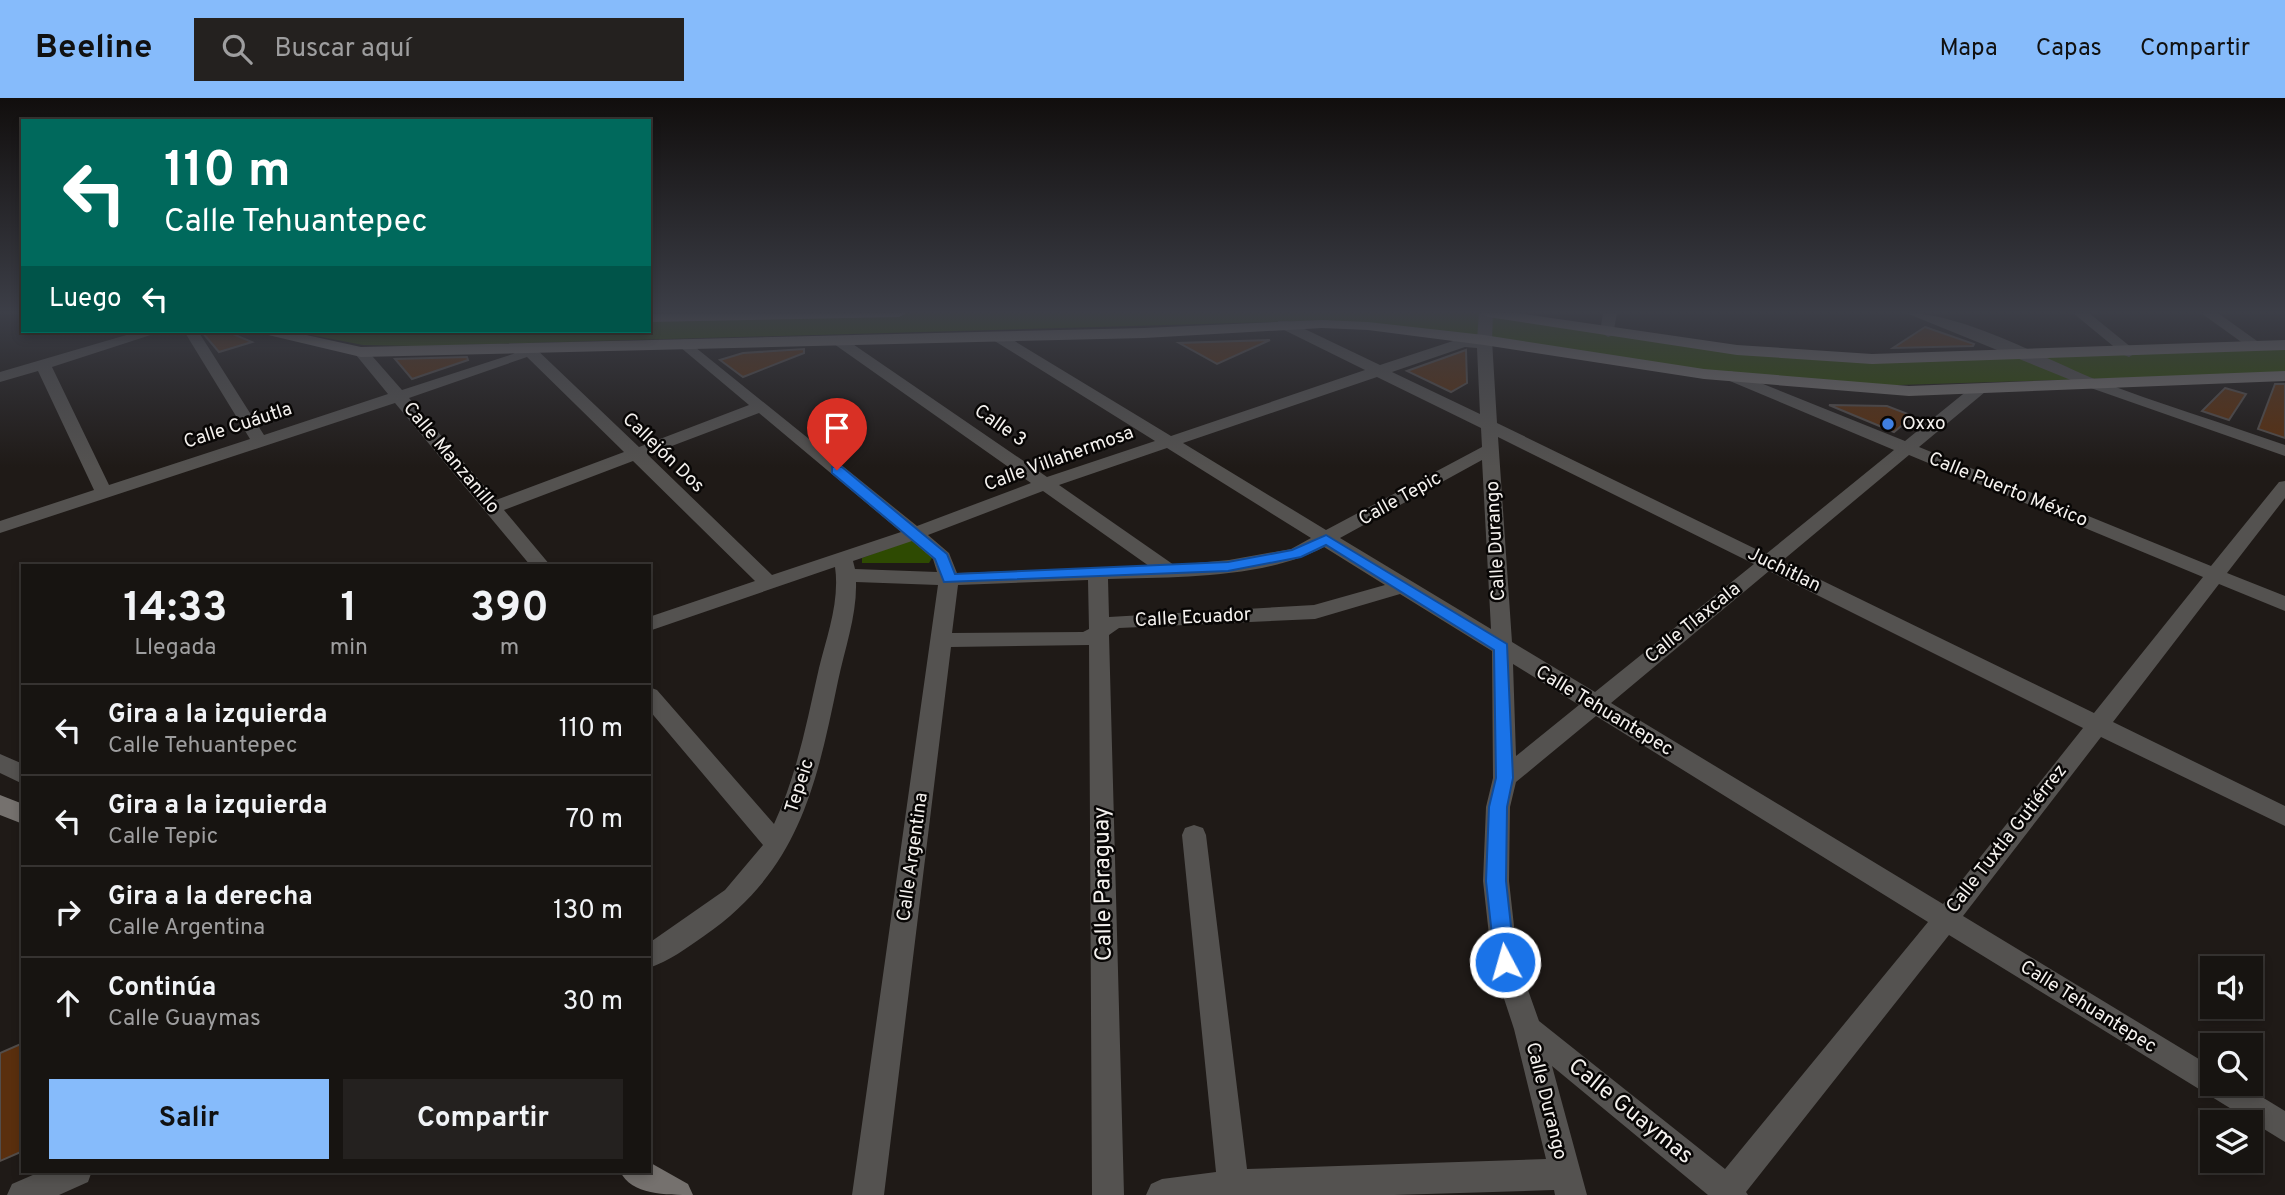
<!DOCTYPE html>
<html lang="es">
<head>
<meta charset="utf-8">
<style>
  body { margin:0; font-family:Overpass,sans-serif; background:#24211f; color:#f1f3f6; height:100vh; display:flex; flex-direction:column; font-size:26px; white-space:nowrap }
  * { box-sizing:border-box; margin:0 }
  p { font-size:23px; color:#9e9e9f }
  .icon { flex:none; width:38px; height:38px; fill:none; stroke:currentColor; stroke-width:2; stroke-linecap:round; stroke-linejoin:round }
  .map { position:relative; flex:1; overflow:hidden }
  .details { position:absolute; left:21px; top:466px; width:630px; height:609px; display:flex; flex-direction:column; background:#171411; border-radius:0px; box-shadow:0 4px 10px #0003,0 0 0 2px #363331 }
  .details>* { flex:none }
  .guide { position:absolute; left:21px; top:21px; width:630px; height:214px; border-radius:0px; box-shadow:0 4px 10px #0003,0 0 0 2px #363331; background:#00695c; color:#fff; overflow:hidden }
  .fabs { position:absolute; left:2200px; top:858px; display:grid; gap:14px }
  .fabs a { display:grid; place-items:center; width:63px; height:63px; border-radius:0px; background:#171411; box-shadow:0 4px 10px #0003,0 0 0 2px #363331; font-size:35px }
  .pin { position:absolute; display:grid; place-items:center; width:60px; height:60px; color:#fff; margin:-72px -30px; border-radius:50% 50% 50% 0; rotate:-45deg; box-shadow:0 0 7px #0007 }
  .pin .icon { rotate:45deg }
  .me { position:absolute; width:77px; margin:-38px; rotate:354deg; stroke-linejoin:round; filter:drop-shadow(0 0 5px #0008) }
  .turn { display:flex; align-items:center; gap:24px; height:147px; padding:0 28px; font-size:32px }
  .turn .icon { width:91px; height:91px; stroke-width:2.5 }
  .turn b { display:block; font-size:49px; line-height:60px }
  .then { display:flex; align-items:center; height:66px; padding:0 28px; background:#0003; gap:14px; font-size:26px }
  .eta { display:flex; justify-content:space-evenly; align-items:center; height:119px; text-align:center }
  .eta b { font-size:42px; font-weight:700; line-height:49px }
  .button { display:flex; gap:14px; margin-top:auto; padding:14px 28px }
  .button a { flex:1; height:80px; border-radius:0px; background:#86bbfb; color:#111; font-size:28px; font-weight:700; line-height:80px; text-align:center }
  .button a+a { background:#24211f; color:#f1f3f6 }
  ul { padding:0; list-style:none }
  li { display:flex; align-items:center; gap:21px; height:91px; padding:0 28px; border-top:2px solid #363331 }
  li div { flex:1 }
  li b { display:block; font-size:26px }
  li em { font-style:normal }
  header { display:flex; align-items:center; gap:42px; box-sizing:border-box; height:98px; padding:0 35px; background:#86bbfb; color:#111 }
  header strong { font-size:33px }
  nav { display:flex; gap:38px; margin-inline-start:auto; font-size:24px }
  .search { width:490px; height:63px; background:#24211f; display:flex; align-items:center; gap:18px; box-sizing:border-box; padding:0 24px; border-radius:0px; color:#9e9e9f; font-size:26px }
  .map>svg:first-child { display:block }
  .green { fill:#2e4a02 }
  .building { fill:#5a2f0e; stroke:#534d4a; stroke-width:2 }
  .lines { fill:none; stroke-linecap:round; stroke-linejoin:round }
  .street { fill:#545250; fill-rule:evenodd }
  .secondary { fill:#75716e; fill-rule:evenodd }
  .route { fill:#1a73e8; stroke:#114b97; stroke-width:2 }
  .shop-dot { fill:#3f7fe0; stroke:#080605; stroke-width:2.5 }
  .labels { text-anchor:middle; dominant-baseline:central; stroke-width:5; stroke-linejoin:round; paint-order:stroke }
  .poi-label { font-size:19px; fill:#f4f1ee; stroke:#080605; text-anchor:start }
  .street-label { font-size:19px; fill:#f4f1ee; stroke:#080605 }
  .near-street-label { font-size:23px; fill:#f4f1ee; stroke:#080605 }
</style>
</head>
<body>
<header>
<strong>Beeline</strong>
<div class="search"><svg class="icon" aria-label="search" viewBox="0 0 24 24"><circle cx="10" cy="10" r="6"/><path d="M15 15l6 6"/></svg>Buscar aquí</div>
<nav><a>Mapa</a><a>Capas</a><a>Compartir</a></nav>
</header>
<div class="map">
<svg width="2285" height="1097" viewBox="0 0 2285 1097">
  <rect width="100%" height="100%" fill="#1f1a17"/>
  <path class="green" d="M784,215H1509L1730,248L1835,256H1972L2285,245V275L1866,288L1800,284L1310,223L421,248L363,247L291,233H649V220Z
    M913,441L932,460L929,465H862V460Z"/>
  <path class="building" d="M1925,229L1974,246L1973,248L1893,250Z
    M201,233H226L252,244L219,254Z
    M1270,242L1217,266L1179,245Z
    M804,251V255L743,279L720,262L743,255Z
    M1466,252L1467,285L1451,294L1407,273Z
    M467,259L468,262L412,281L395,261Z
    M2275,286H2285V340L2258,331Z
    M2225,290L2246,296L2229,322L2202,313Z
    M1829,307L1887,308L1913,318L1894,334Z
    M23,945V1053L0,1063V955Z"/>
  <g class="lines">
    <path class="street" d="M1479,215H1493L1492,242L1497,325L1766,456L1894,352L1725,281V275L1731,273L1905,343L1973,288H1985V294L1919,349L2211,468L2279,384L2285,383V400L2227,475L2285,498V513L2219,486L2113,624L2285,708V728L2101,639L1963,818L2212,969V985H2239L2285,1013V1044L1949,837L1746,1094L1748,1097H1708L1552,968L1587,1097H1555L1554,1092L1394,1097H1146L1151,1086L1162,1081L1216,1074L1182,737L1185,730L1194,727L1203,730L1206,737L1247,1071L1546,1061L1514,931L1492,864L1483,783L1486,709L1493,680L1492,553L1400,496L1315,521L1119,530L1109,537L1124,1097H1092L1089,547L951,549L884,1097H852L938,487L856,484C857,517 845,550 838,583C816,689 799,772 704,838C687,850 669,863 649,870V845L725,792L763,747L649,612V589L657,592L774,726C797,677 807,623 819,570C827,538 840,503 835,469L649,533V519L755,483L633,363L504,412L550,467H530L395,305L0,435V423L94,392L38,273L0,284V274L140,233H163L52,269L109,387L250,341L184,233H198L264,337L388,296L356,257V251H366L402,292L513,256L528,246L533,248L639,349L749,307L680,249L677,246L685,241L917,428L1031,385L834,246V240H844L1047,379L1155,343L993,242V236H1003L1171,338L1365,272L1278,229V223H1288L1380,267L1459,241H1477ZM1465,249L1477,250L1480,316L1392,274ZM527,259L624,354L496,402L409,300ZM1377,279L1481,330L1482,349L1326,432L1183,345ZM759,315L901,434L772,477L648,357ZM1498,339L1754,466L1595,594L1512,544ZM1167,350L1311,440L1291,451L1229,462L1174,467L1059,387ZM1909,357L2203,479L2094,615L1782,463ZM1482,362L1491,531L1340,440ZM1043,393L1149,468L957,475L949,455L928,437ZM912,443L933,461L937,474L855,471L853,463ZM1324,449L1385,487L1314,507L1109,519L1108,481C1175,479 1264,481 1324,449ZM1769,473L2083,630L1943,806L1611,605ZM1088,482L1089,531L1083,534L952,535L958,487ZM1513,566L1579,607L1516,658ZM1596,618L1928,824L1725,1071L1539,923L1518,864L1509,783L1510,709L1516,684Z
      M1603,215H1617L1613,237L1608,239L1600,234Z
      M1906,215C1963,215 2043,260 2097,282C2159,306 2223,325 2285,347V358L2088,289Z
      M2073,215H2089L2137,254L2129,259L2124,257Z
      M2201,215H2218L2264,248L2261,251H2251Z
      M0,656L23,666V686L0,675Z
      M42,1073H92L88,1084L59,1097H7L12,1086Z"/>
    <path class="secondary" d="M906,215L899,219L649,224V216Z
      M1481,215H1518L1737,247L1872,256L2285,242V252L1872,266L1737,257L1488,219Z
      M1322,222L1368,224L1484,237L1704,271L1909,288L2285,273V283L1909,298L1704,281L1484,247L1368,232L1322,230L1144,240L361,259L264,236L261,233H288L361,249L1144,230Z
      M0,697L23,706V726L0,717Z
      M649,1064L688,1086L693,1097C666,1097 631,1097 620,1073H649Z"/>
  </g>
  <linearGradient id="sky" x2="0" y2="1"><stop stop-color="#110e0d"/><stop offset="0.58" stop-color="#3c3e47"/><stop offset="1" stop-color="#3c3e47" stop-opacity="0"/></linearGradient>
  <rect width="2285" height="369" fill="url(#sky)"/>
  <path class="route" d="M832,369H842L947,456L955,476L1228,464L1292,452L1326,437L1507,546L1513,680L1507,709L1506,783L1515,864L1512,870L1505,872L1498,870L1495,864L1486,783L1489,709L1496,680L1494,552L1326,447L1301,459L1228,473L944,484L935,461L832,375Z"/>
  <circle class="shop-dot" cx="1888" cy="326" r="7"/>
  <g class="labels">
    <g class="poi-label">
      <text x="1902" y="326">Oxxo</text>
    </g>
    <g class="street-label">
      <text transform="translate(238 328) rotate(-18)">Calle Cuáutla</text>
      <text transform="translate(1000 328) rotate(35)">Calle 3</text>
      <text transform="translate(663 355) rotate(44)">Callejón Dos</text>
      <text transform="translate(451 360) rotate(50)">Calle Manzanillo</text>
      <text transform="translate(1059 361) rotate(-20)">Calle Villahermosa</text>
      <text transform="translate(2008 392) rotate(22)">Calle Puerto México</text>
      <text transform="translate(1400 401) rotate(-29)">Calle Tepic</text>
      <text transform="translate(1496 443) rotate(-93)">Calle Durango</text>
      <text transform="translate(1784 472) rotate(26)">Juchitlan</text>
      <text transform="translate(1193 520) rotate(-3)">Calle Ecuador</text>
      <text transform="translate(1693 525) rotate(-39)">Calle Tlaxcala</text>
      <text transform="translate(1604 613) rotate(31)">Calle Tehuantepec</text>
      <text transform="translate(800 688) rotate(-72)">Tepeic</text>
      <text transform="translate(2007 741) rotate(-52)">Calle Tuxtla Gutiérrez</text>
      <text transform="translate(913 759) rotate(-82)">Calle Argentina</text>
      <text transform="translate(2088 909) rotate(32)">Calle Tehuantepec</text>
      <text transform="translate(1546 1003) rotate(76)">Calle Durango</text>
    </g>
    <g class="near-street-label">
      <text transform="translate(1104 786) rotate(-91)">Calle Paraguay</text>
      <text transform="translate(1630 1014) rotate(39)">Calle Guaymas</text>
    </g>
  </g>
</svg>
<div class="fabs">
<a><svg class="icon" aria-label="sound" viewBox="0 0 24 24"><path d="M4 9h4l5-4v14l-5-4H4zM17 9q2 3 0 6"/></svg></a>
<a><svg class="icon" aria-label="search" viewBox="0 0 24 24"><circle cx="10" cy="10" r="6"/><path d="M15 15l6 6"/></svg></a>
<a><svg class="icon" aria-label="layers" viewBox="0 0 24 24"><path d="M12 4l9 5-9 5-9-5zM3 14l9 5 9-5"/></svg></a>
</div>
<div class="pin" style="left:837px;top:372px;background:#d93025"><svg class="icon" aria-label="arrive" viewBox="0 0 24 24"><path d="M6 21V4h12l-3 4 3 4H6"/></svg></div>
<svg class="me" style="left:1505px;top:864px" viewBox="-20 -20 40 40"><circle r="17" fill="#1a73e8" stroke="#fff" stroke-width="3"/><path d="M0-11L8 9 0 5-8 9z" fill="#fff"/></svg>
<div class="guide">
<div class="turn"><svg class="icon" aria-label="left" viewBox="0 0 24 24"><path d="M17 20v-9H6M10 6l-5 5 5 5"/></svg><div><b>110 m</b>Calle Tehuantepec</div></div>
<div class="then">Luego<svg class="icon" aria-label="left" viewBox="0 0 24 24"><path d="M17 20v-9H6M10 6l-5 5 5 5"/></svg></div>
</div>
<section class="details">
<div class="eta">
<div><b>14:33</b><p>Llegada</p></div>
<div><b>1</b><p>min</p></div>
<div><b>390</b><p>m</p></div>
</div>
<ul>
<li><svg class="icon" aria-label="left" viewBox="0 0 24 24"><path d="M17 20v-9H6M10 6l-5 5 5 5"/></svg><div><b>Gira a la izquierda</b><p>Calle Tehuantepec</p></div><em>110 m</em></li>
<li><svg class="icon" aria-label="left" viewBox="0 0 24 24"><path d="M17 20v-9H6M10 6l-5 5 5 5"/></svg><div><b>Gira a la izquierda</b><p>Calle Tepic</p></div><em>70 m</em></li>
<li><svg class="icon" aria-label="right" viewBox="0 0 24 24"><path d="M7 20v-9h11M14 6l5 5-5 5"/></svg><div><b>Gira a la derecha</b><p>Calle Argentina</p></div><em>130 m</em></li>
<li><svg class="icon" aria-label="ahead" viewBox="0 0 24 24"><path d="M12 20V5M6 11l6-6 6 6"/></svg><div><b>Continúa</b><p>Calle Guaymas</p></div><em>30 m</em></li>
</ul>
<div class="button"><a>Salir</a><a>Compartir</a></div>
</section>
</div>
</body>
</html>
